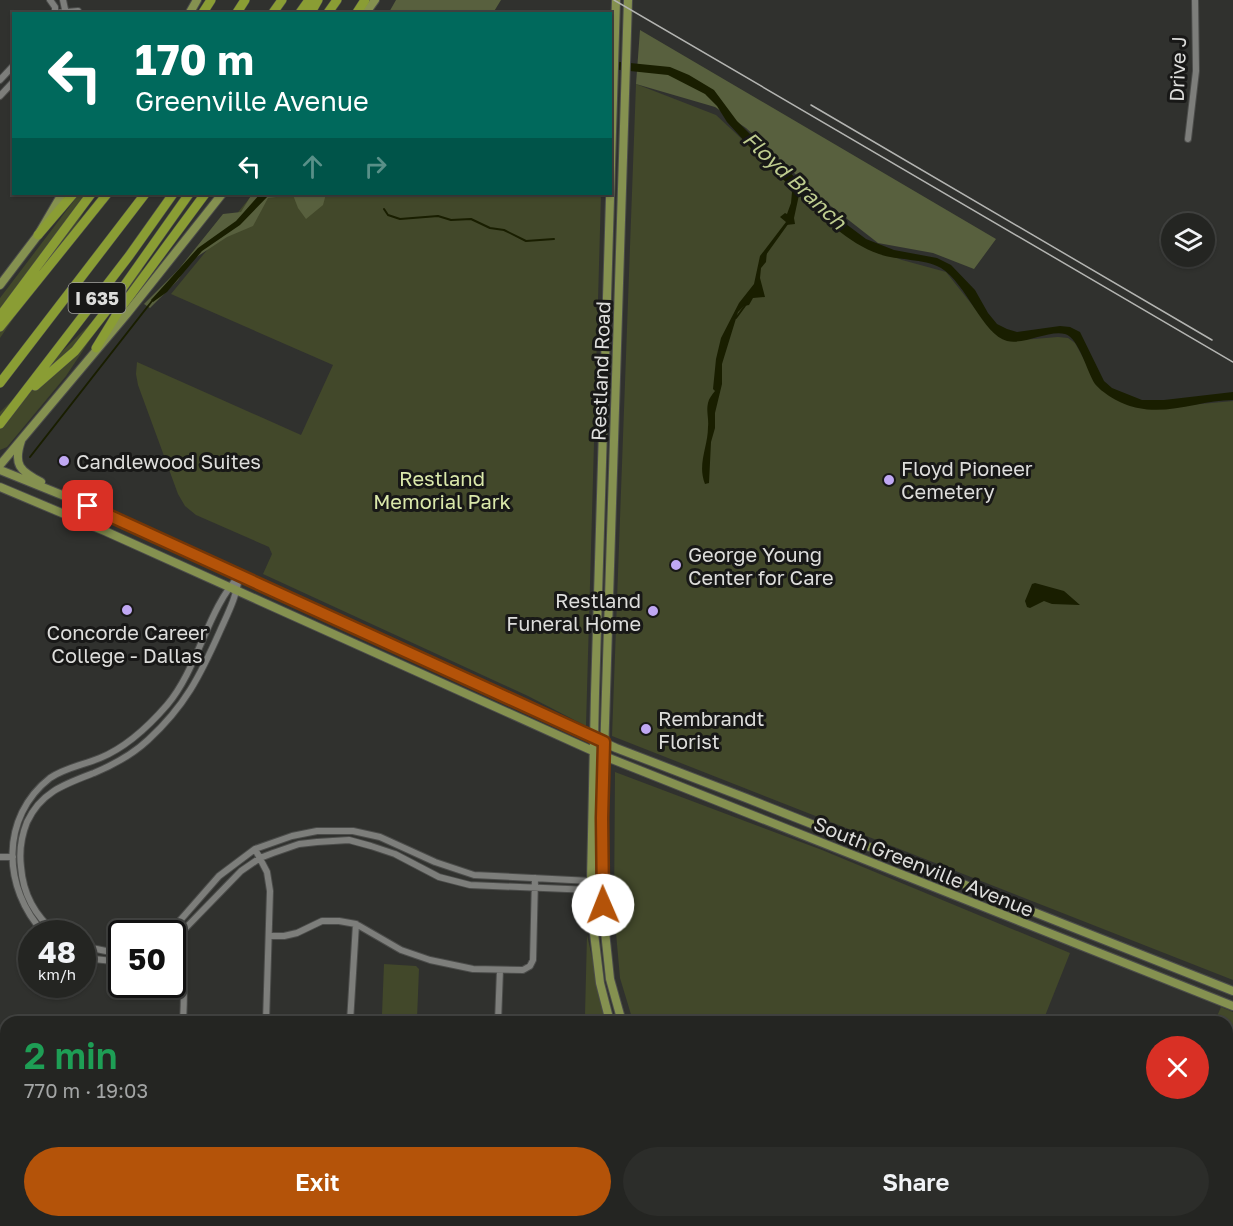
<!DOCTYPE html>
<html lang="en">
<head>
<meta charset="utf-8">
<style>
  body { margin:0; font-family:"Golos Text",sans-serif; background:#2c2d2a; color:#f1f3f6; height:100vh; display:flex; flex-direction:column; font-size:22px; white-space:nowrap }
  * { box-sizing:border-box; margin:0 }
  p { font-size:20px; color:#a3a5a5 }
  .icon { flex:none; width:33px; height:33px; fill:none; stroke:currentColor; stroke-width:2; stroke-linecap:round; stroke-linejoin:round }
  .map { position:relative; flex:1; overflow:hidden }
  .sheet { position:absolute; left:0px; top:1016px; width:1233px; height:212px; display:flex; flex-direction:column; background:#242522; border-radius:18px 18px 0 0; box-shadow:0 2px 4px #0004,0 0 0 2px #414240 }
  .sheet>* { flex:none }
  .banner { position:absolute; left:12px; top:12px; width:600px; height:183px; border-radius:0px; box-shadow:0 2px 4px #0004,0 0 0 2px #414240; background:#00695c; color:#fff; overflow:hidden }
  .tools { position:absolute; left:1161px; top:213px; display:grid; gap:12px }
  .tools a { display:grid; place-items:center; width:54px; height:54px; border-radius:50%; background:#242522; box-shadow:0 2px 4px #0004,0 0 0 2px #414240; font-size:30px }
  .speed { position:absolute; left:18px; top:920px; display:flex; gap:12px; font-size:30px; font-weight:700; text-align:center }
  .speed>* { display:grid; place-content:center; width:78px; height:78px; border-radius:50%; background:#242522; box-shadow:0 2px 4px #0004,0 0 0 2px #414240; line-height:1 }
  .speed small { font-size:15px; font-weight:400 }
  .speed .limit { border:3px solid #111; border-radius:9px; background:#fff; color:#111 }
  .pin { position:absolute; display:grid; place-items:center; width:51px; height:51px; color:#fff; margin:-26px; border-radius:12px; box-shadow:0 3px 9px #0006 }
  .me { position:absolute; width:66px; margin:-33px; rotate:359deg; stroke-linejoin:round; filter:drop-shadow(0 0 4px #0008) }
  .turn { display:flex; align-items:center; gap:21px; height:126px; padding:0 24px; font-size:27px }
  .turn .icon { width:78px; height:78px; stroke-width:2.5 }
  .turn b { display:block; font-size:42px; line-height:51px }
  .lanes { display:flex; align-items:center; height:57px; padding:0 24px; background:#0003; justify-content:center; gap:30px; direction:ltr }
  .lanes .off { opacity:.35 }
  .round { display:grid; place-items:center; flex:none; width:63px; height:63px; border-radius:32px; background:#2c2d2a }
  .summary { display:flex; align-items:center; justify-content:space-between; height:102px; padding:0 24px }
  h1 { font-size:36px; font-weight:600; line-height:45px; color:#1e9e55 }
  .primary-button { display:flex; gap:12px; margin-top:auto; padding:12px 24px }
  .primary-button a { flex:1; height:69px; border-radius:36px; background:#b45309; color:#fff; font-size:24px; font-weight:600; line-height:69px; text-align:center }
  .primary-button a+a { background:#2c2d2a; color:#f1f3f6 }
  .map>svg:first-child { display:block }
  .green { fill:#42482a }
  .forest { fill:#58603e }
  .water { fill:#191e00 }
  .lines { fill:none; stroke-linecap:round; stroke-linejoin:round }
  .stream { stroke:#191e00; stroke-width:2 }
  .minor-casing { stroke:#4b4c4a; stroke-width:8 }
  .major-casing { stroke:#4b4c4a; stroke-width:10 }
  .highway-casing { stroke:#4b4c4a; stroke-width:10 }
  .minor { stroke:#7d7e7b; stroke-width:6 }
  .major { stroke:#859150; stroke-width:8 }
  .highway { stroke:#8a9d34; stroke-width:9 }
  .tram { stroke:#b3b4b1; stroke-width:1.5 }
  .route-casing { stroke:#753606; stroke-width:15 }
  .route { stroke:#b45309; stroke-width:10 }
  .poi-dot { fill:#c0a8f3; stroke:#181817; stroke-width:2 }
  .labels { text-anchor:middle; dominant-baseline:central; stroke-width:6; stroke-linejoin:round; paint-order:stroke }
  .shield { fill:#181817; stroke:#a2a2a0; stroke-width:1.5 }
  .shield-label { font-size:18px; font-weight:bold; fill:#dddddb }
  .street-label { font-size:20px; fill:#dddddb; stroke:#181817 }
  .poi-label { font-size:20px; fill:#dddddb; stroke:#181817; text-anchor:start }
  .park-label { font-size:20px; fill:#dae8aa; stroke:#181817 }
  .water-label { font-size:21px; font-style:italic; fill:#bfcd8f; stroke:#181817 }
</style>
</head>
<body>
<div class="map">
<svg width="1233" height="1226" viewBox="0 0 1233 1226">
  <rect width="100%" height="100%" fill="#30312e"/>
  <path class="green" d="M636,84L716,115L839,229L867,246L902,260L946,272L993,331L1009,341L1058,337L1068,338L1075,343L1099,387L1157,408L1233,401V980L612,736Z
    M79,194H94L70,236L0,338V298Z
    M253,194H601L586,726L528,696L263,574L272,554L269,547L196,515L185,506L178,494L138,385L136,374L137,362L301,435L333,365L171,294Z
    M141,266L143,271L104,319L66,376L7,447L0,450V412L88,326Z
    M615,772L822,850L1070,953L1043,1021H633L620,978L614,910Z
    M587,935L605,1016L585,1015Z
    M384,964L416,966L419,969L417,1019L385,1017L382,1014Z
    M1221,1007L1233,1012V1136L1227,1134V1123L1231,1112L1227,1110V1022L1215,1021Z
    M181,1221H585L571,1223L566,1226H180Z"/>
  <path class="forest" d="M396,0H501L493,13L388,14Z
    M640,30L996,239L974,269L933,253L878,243L823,200L746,128L715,107L636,84Z
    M252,194H326L323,205L306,219L298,208L293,195L268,198L253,226L227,237L189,262L178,280L150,308L144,304L178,270L223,214L241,212Z"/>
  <path class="water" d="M610,61L670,67L689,75L714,90L737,121L765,149L838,218L866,239L894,250L937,258L951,265L975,290L988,313L997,324L1007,329L1017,332L1060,326L1070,327L1080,332L1104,381L1112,388L1142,400H1164L1233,392V400C1202,400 1170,415 1138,408C1125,406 1104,395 1095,384C1087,372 1079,338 1065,334C1048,330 1025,345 1007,341C983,335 966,283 941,268C923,258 898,261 879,254C847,243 823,217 799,195L794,218L795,224L786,225L767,251L766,262L761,268L760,278L765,297L753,298L749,305L744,306L738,312L722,364V384L715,413V428L711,442L709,483L705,484C697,464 708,447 708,427C709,419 706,411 708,403C709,398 712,395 715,391L713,389L716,359L721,338L739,303L754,284L760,256L786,222L780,217L785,213L787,214L791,203L792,192L789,185L758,156L727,122L717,106L705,94L668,75L611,69Z
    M260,194H270L240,225L202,251L167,292L153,302L151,300L198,248L236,221Z
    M1035,583L1064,591L1080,605L1052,604L1044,601L1030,608L1027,607L1025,601L1032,584Z"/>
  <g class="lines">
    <path class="stream" d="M384,209L388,215L400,219L438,216L451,220L471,219L490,228L504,230L526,241L554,239
      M764,256L787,224
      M736,318L747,303
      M30,457L152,301"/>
    <g class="minor-casing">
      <path id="minor" d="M50,0L55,7V14
        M63,0L66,14
        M56,13L78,11
        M0,80L14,65
        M0,96L14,81
        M1188,139L1196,71L1195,0
        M255,849L267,872L270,891L266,1022
        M0,857H13
        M44,933C2,888 0,817 50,778C64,768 83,765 100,758C127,747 148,727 167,705C199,667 207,609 240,575
        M56,933C35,916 23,893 21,867C19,851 21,837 27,822C41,792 65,784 94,773C113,765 133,754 148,740C185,706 200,676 220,631C228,613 237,596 239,576
        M169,933L219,876L255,849L292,836L317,831H353L380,837L435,862L474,875L591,881
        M270,936H284L297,933L322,921H339L356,924L401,950L430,960L473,969L523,970L530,966L533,960L535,878
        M172,942L241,871L260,858L273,853L299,844L317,842L349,840L371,846L395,854L439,877L470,885L591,890
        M82,946L106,951H122
        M172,951C187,972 184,997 183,1022
        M82,954L94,959L122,962
        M350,1022L356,924
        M498,1022L500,970
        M0,1055H6
        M0,1097H6
        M347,1221V1226
        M88,1226L89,1221
        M97,1226V1221
        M334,1226V1221
        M925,1226V1221
        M1009,1226V1221"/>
    </g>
    <g class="major-casing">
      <path id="major" d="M189,14L197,0
        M365,14L375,0
        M0,285L38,235L62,194
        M21,441C13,465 20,471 41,482
        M0,465L126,315L222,194
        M0,470L72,499L175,545L616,748L746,798L1233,991
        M0,487L107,532L604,756L1233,1006
        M610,1022L600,983L593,925L591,881L595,694L616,0
        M622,1022L610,979L604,922L602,818L628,0
        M0,1151H6
        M0,1164H6
        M712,1221L715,1226
        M726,1221L729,1226
        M1071,1221L1084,1226
        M1100,1221L1113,1226"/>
    </g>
    <g class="highway-casing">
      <path id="highway" d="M202,14L211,0
        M236,14L245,0
        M272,14L282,0
        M299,14L309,0
        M310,14L318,0
        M327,14L337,0
        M356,14L365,0
        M38,235L73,194
        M0,316L91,194
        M0,327L107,194
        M96,348L120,309L205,194
        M0,383L145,194
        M35,386L75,351L107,310L189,194
        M0,424L129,256L173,194"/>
    </g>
    <use href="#minor" class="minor"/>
    <use href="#major" class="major"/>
    <use href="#highway" class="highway"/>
    <path class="tram" d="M614,0L1233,362
      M811,105L1212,340"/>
  </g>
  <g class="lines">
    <g class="route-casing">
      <path id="route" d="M88,506L604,742L602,818L603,905"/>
    </g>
    <use href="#route" class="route"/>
  </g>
  <g class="poi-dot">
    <circle cx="64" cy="461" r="6"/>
    <circle cx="889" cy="480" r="6"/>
    <circle cx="676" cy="565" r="6"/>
    <circle cx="127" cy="610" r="6"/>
    <circle cx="653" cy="611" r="6"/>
    <circle cx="646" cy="729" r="6"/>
  </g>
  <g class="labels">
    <rect class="shield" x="68.5" y="283" width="57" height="30" rx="4.5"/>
    <g class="shield-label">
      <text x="97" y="298">I 635</text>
    </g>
    <g class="street-label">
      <text transform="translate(1177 69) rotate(-88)">Drive J</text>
      <text transform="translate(600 371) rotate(-88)">Restland Road</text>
      <text transform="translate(924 866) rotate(22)">South Greenville Avenue</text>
    </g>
    <g class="poi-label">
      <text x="76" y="461">Candlewood Suites</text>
      <text x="901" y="468">Floyd Pioneer<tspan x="901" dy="23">Cemetery</tspan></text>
      <text x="688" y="554">George Young<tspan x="688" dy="23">Center for Care</tspan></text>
      <text x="641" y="600" text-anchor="end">Restland<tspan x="641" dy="23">Funeral Home</tspan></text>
      <text x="127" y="632" text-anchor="middle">Concorde Career<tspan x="127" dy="23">College - Dallas</tspan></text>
      <text x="658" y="718">Rembrandt<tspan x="658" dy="23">Florist</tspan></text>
    </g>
    <g class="park-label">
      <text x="442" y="478">Restland<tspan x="442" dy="23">Memorial Park</tspan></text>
    </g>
    <g class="water-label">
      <text transform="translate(795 180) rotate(43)">Floyd Branch</text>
    </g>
  </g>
</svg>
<div class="tools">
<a><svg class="icon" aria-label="layers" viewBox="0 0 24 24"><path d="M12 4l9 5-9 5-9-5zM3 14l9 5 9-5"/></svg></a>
</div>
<div class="speed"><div>48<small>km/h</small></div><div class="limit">50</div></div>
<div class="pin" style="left:88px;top:506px;background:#d93025"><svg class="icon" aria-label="arrive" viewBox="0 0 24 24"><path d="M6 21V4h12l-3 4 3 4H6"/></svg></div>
<svg class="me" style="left:603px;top:905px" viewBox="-20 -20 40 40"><circle r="19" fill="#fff"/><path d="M0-13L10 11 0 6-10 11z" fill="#b45309"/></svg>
<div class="banner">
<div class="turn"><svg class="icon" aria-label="left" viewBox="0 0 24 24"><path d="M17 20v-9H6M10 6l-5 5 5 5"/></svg><div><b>170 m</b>Greenville Avenue</div></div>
<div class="lanes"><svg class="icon" aria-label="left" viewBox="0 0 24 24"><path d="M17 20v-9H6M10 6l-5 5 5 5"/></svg><svg class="icon off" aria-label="ahead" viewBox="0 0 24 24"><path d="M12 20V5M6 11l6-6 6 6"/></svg><svg class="icon off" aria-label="right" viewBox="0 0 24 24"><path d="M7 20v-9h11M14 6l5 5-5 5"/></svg></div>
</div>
<section class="sheet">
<div class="summary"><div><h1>2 min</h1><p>770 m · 19:03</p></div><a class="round" style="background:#d93025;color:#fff"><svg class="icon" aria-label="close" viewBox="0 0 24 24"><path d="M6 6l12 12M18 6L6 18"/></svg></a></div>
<div class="primary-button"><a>Exit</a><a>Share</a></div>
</section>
</div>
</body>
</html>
